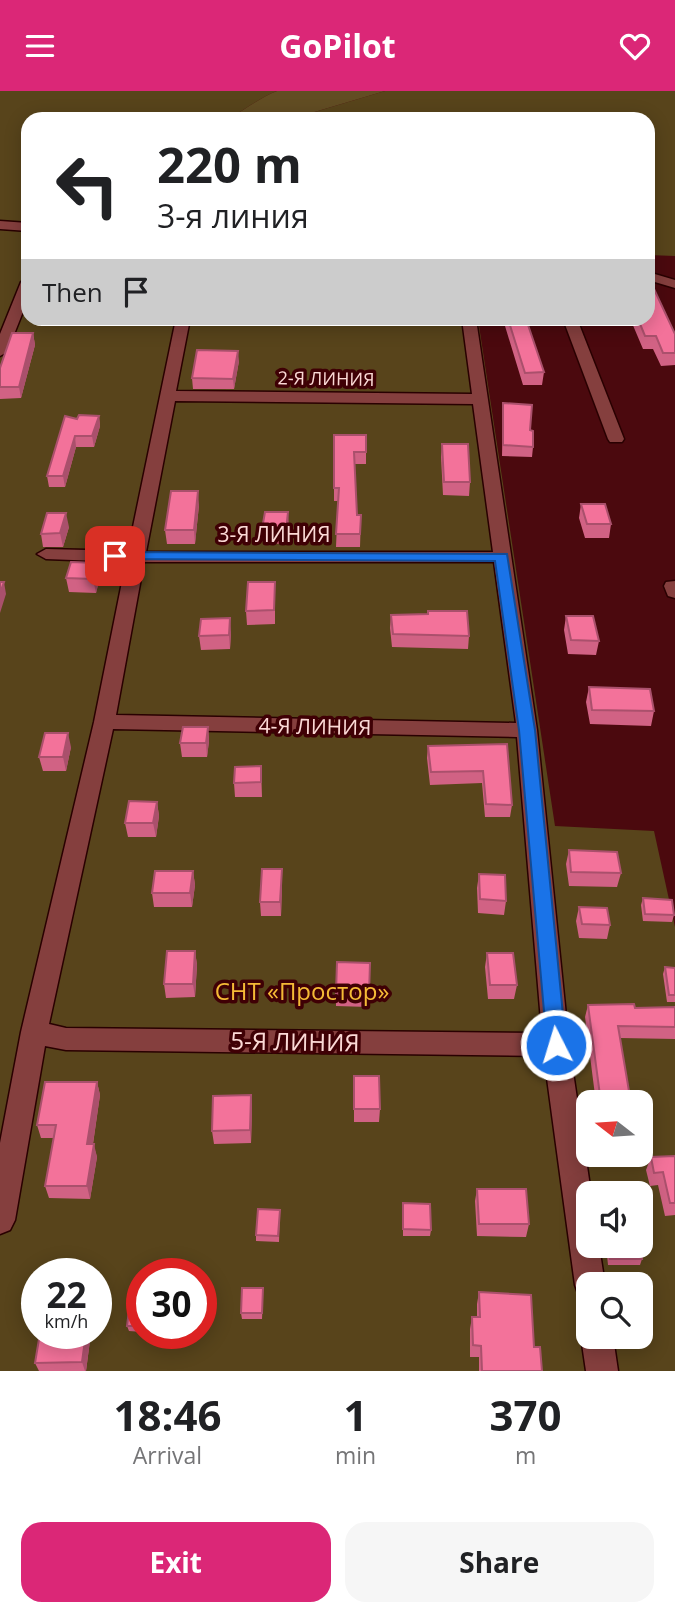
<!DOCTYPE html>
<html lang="en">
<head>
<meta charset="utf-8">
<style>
  body { margin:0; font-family:"Open Sans",sans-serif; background:#f6f6f6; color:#202124; height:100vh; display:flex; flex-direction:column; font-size:26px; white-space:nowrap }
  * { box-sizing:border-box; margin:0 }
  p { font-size:23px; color:#757577 }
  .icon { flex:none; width:38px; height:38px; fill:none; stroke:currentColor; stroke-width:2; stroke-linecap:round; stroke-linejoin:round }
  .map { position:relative; height:1280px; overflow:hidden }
  .details { display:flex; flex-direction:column; background:#fff; flex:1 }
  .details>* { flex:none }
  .guide { position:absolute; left:21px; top:21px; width:634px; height:214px; border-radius:21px; box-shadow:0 4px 18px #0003; background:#fff; color:#202124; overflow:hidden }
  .needle { width:46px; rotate:287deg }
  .tools { position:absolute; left:576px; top:999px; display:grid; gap:14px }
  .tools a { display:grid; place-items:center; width:77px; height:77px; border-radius:14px; background:#fff; box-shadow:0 4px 18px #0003; font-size:35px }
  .speed { position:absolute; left:21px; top:1167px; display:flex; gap:14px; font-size:35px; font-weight:700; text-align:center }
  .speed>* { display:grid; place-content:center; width:91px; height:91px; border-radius:50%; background:#fff; box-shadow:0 4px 18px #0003; line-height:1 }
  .speed small { font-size:18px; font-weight:400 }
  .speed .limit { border:10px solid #d22; background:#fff; color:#111 }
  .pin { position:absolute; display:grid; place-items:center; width:60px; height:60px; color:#fff; margin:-30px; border-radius:14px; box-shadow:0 4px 10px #0006 }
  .me { position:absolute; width:77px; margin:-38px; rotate:355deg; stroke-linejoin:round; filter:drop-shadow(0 0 5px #0008) }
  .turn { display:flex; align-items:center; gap:24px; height:147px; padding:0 21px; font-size:32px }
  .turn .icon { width:91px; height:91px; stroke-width:2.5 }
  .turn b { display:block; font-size:49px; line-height:60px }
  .then { display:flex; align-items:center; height:66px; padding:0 21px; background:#0003; gap:14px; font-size:26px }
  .eta { display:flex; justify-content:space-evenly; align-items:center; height:119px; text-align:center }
  .eta b { font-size:42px; font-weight:700; line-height:49px }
  .cta { display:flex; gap:14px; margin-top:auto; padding:14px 21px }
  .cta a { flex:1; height:80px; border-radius:21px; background:#db2777; color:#fff; font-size:28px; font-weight:700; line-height:80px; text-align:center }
  .cta a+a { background:#f6f6f6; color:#202124 }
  header { display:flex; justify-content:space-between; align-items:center; height:91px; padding:0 21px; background:#db2777; color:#fff; font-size:32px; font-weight:700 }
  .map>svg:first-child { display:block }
  .green { fill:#58441b; fill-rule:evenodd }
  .forest { fill:#624d23 }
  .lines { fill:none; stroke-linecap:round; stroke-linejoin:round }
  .minor-casing { stroke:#290001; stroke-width:3 }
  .minor { fill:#853f3e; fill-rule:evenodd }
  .wall { fill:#d16284 }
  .shaded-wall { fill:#aa506c }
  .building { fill:#f3729a; stroke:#aa506c; stroke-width:2 }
  .route { fill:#1a73e8; stroke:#114b97; stroke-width:2 }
  .labels { text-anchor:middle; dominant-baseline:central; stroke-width:7; stroke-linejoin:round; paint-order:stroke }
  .far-street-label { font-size:18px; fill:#fbd9d6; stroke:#3f0005 }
  .street-label { font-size:21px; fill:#fbd9d6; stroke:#3f0005 }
  .near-park-label { font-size:24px; fill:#f5ba36; stroke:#3f0005 }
  .near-street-label { font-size:24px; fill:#fbd9d6; stroke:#3f0005 }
</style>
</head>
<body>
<header><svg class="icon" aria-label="menu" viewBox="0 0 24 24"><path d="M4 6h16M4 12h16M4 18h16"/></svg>GoPilot<svg class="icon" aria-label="heart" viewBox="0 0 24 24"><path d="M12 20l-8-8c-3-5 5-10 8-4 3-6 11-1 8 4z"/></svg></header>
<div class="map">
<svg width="675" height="1280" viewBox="0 0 675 1280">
  <rect width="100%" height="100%" fill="#4b090e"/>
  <path class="green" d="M0,0H277C259,7 245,19 228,28H28V228H478L555,735L654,740L675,836V1280H0ZM588,1012H640V1064H588ZM588,1102H640V1155H588ZM37,1183H96V1242H37ZM142,1183H201V1242H142ZM588,1194H640V1246H588Z
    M385,0H675V165L648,164V28H291Z"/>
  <path class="forest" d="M277,0H385L291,28H228C245,19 259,7 277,0Z"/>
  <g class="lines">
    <g class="minor-casing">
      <path id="minor" d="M0,130L28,132V140L0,138Z
        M648,181L675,189V197L648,189Z
        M28,187V208L7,261L0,265V243L21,191Z
        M176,228H190L176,300L472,303L462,228H476L537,639L569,954L591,1102H588V1155H599L605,1194H588V1208L579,1205L575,1194L544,965L66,959L45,955L15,1129L10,1139L0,1143V1052L21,941L94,631L126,471L46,468L37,463L46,458L128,460ZM175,310L473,313L493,461H146ZM144,471H494L516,632L116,624ZM113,638L517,646L542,942L66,937L49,933Z
        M563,228H577L624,348L622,351H610L608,348Z
        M675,490V507L668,505L664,495L666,491Z
        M588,1234V1246H613L618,1280H586L581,1246Z"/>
    </g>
    <use href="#minor" class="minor"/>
  </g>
  <path class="wall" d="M506,228H526L544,281L542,294H523L505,235Z
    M633,228H648L675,243V274L661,275L653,258H643L632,232Z
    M33,242L35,254L21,307L0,308V277Z
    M239,270L234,298H193L192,287Z
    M503,312L530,339L533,356L532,366L502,365Z
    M99,325L100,335L94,356H76L65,396H49L47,385L77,328Z
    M334,344H366V373H354L357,424H361L360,456H336L338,410H334Z
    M442,353L470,391L469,405L443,404L441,366Z
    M581,413L611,433L609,447H585L579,427Z
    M199,414L195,453H167L165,439Z
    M289,435L286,453L263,452L262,438Z
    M69,436L63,456H43L41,443Z
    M98,472L100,486L96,502L69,501L66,487Z
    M275,491V533L247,534L246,520Z
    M391,524L469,545L468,558L392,556L390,537Z
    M566,525L599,550L596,564L568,563L564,539Z
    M231,541L230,558L201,559L199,545Z
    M589,596L654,620L651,635L590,633L586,611Z
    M208,636L209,650L207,666H182L180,652Z
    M507,653L512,714L510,726H485L482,692L430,694L427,667L428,655Z
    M71,656L66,680H43L39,666Z
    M261,675L262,706H235L234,692Z
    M157,711L159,725L156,746H128L125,732Z
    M569,759L621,782L617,796L569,795L566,773Z
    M282,778V793L281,825H261L260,811Z
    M193,780L195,794L192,816H154L152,802Z
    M479,783L506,810L504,824L478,822L477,797Z
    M643,807L674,824L672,831L643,830L641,814Z
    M579,816L610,834L607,848L579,847L576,830Z
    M195,860L197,874L195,906L166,907L164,893Z
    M487,862L517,894L514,908H488L485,876Z
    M370,872L369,916L336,915V902Z
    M665,876L675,877V911H667L663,883Z
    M588,914L635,917L675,916V948L620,947L631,1012H596L585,926Z
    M354,985L380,1018L379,1031H354Z
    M97,991L100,1004L93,1053L97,1066L90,1108L49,1107L45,1095L54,1047H41L37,1034Z
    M251,1004L252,1017L251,1052L214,1053L212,1040Z
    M675,1065V1124L665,1125L658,1094L650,1095L646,1079L651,1066Z
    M477,1098L529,1133L526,1146L477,1145L475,1110Z
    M403,1112L431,1139L430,1145H403Z
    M280,1119L279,1151L256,1150V1144Z
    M606,1155L642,1168L640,1174H608Z
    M479,1201L534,1256L542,1280H479V1266H470V1238L472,1226H477V1213Z
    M263,1203L262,1228H242L241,1222Z
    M142,1205V1241L129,1240L127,1235Z
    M91,1242L86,1280H39L35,1272Z"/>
  <path class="shaded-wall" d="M33,242L35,254L21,307L19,296Z
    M238,260L239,270L234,298L233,288Z
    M99,325L100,335L94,356L92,345Z
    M75,345L76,356L65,396L63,385Z
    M198,400L199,414L195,453L194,439Z
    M288,421L289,435L286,453V439Z
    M66,422L69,436L63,456L60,442Z
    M98,472L100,486L96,502L93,488Z
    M4,491L6,503L0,522V502Z
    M230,527L231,541L230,558L229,544Z
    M208,636L209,650L207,666L206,652Z
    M68,642L71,656L66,680L63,666Z
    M157,711L159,725L156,746L153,732Z
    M282,778V793L281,825L280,811Z
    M193,780L195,794L192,816L190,802Z
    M195,860L197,874L195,906L193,893Z
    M97,991L100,1004L91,1066L87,1053Z
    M251,1004L252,1017L251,1052L250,1039Z
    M94,1053L97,1066L90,1108L87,1095Z
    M86,1242H91L86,1280H85L82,1271Z"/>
  <path class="building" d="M654,198L675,243V262H663L656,245H645L638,228H648V199Z
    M508,228H526L544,281L525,282Z
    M12,242H33L19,296H0V277Z
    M197,259L238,260L233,288L192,287Z
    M503,312L532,314L530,339L533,340V356L503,354Z
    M79,324L99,325L92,345H75L63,385H47L65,325L77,328Z
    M334,344H366V361H354L357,424H361L360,443H336L339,397H334Z
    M442,353H468L470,391H444Z
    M171,400H198L194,439H165Z
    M581,413H605L611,433H587Z
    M265,421H288L286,439L262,438Z
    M47,422H66L60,442L41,443Z
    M71,471L98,472L93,488L66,487Z
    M0,491H4L0,502Z
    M248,491H275L274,519L246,520Z
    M428,520H467L469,545L393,543L391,524L428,523Z
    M566,525H593L599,550L571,549Z
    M230,527L229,544L199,545L201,528Z
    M589,596L650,598L654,620L592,619Z
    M183,636H208L206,652H180Z
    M45,642H68L63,666H39Z
    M507,653L512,714L486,713L483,680L431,681L428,655Z
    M261,675V691L234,692L235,676Z
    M129,710L157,711L153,732H125Z
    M569,759L617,761L621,782L571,781Z
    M262,778H282L280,811H260Z
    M155,780H193L190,802H152Z
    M479,783L505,784L506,810L480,808Z
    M643,807L672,809L674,824L645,823Z
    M579,816L607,817L610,834L582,833Z
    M167,860H195L193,893H164Z
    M487,862H513L517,894H490Z
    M337,871L370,872L369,903L336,902Z
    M665,876L675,877V904H669Z
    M634,913L635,917L675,916V936L618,935L631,1012H601L588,914Z
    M354,985H379L380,1018H354Z
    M45,991H97L87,1053H94L87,1095H45L56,1034H37Z
    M251,1004L250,1039L212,1040L213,1005Z
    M675,1065V1112H670L663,1081L654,1082L651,1066Z
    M477,1098H526L529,1133H479Z
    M403,1112L430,1113L431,1139L403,1138Z
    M258,1118L280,1119L278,1145L256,1144Z
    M608,1155H640L642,1168H610Z
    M242,1197H263L262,1222H241Z
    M479,1201L531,1204L534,1256H540L542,1280H482L481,1255L473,1254L472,1226H480Z
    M131,1204L142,1205V1235H127Z
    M40,1242H86L82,1271L35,1272Z"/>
  <path class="route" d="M115,461L507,463L535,639L566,954L564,960L556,962L549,960L547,954L519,639L495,470L110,468V462Z"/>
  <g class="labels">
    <g class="far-street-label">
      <text transform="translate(326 287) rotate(1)">2-Я ЛИНИЯ</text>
    </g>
    <g class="street-label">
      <text x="274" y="443">3-Я ЛИНИЯ</text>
      <text transform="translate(315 635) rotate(1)">4-Я ЛИНИЯ</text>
    </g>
    <g class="near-park-label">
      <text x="302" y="899">СНТ «Простор»</text>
    </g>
    <g class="near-street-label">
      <text transform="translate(295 950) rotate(1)">5-Я ЛИНИЯ</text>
    </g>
  </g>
</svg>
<div class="tools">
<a><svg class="needle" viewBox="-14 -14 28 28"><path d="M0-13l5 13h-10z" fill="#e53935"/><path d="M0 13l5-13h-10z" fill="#757577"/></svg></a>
<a><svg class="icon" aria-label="sound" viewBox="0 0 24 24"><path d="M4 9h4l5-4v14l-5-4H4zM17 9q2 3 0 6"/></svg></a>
<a><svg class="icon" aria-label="search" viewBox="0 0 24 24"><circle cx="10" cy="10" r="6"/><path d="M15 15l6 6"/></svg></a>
</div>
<div class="speed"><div>22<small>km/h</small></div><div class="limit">30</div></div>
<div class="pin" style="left:115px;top:465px;background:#d93025"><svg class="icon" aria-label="arrive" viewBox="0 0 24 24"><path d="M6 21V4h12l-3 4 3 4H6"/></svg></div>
<svg class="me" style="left:556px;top:954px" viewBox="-20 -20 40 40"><circle r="17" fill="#1a73e8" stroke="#fff" stroke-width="3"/><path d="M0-11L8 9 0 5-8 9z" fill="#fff"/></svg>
<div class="guide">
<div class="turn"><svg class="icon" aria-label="left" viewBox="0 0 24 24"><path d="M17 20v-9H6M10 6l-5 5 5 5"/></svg><div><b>220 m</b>3-я линия</div></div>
<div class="then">Then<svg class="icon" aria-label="arrive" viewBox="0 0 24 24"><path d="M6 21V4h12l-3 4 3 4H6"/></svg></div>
</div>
</div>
<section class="details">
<div class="eta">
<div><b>18:46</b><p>Arrival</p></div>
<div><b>1</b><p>min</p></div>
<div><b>370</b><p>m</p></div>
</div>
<div class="cta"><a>Exit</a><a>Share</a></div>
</section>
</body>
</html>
